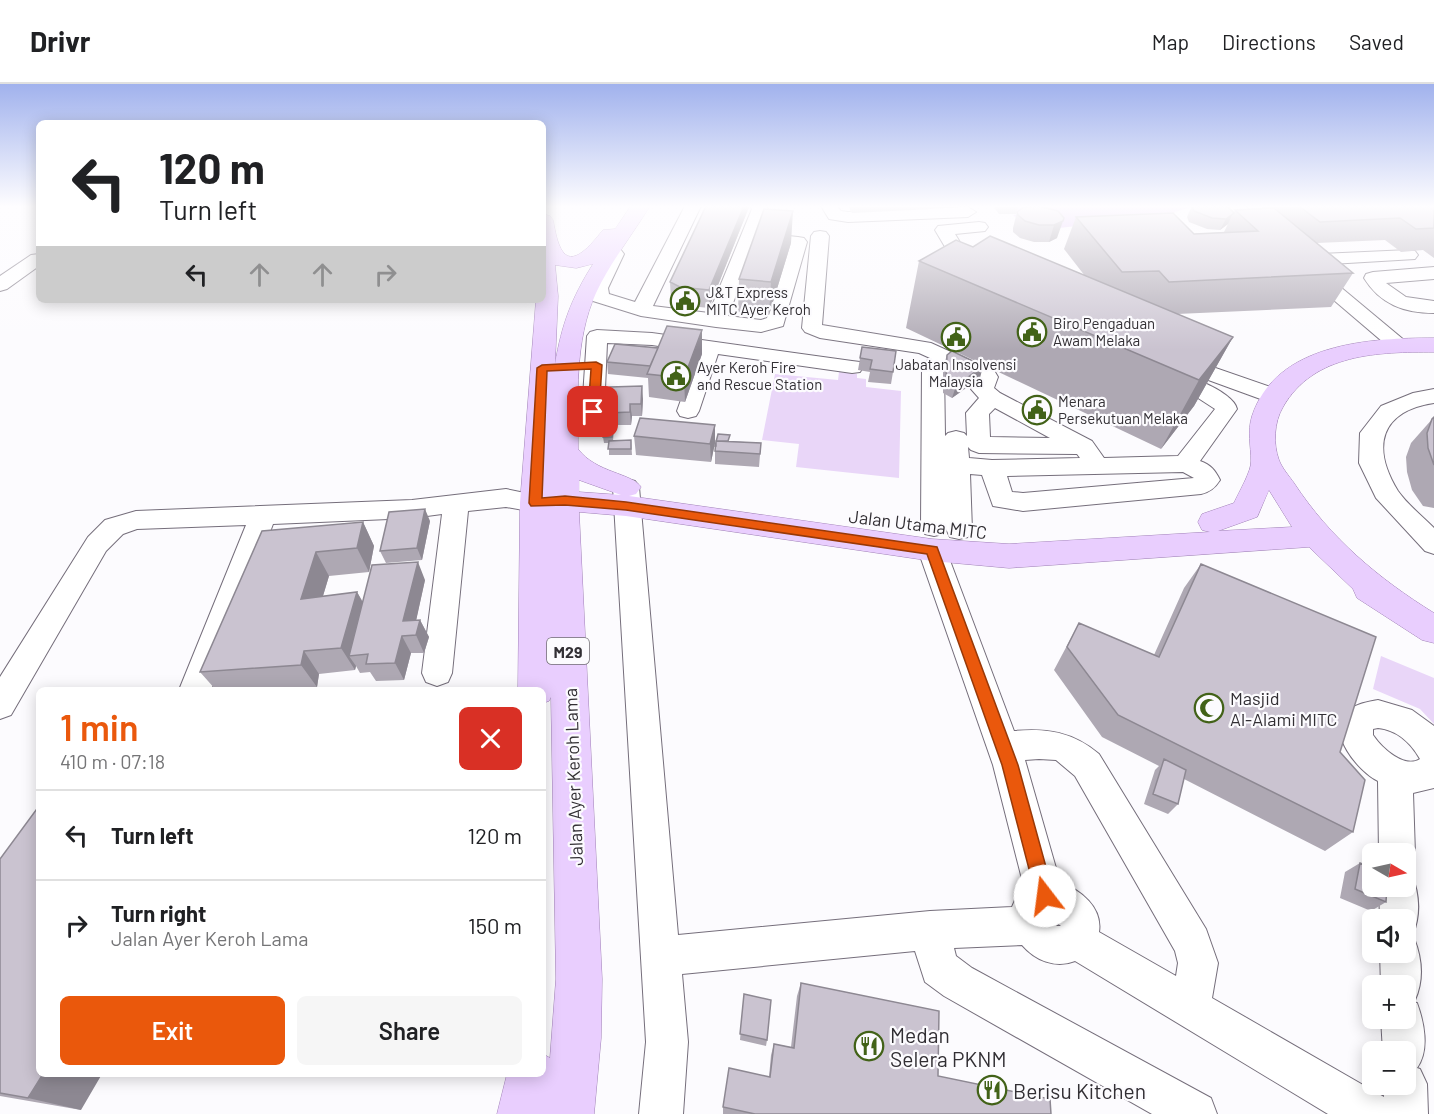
<!DOCTYPE html>
<html lang="en">
<head>
<meta charset="utf-8">
<style>
  body { margin:0; font-family:Barlow,sans-serif; background:#f6f6f6; color:#202124; height:100vh; display:flex; flex-direction:column; font-size:22px; white-space:nowrap }
  * { box-sizing:border-box; margin:0 }
  p { font-size:20px; color:#757577 }
  .icon { flex:none; width:33px; height:33px; fill:none; stroke:currentColor; stroke-width:2; stroke-linecap:round; stroke-linejoin:round }
  .map { position:relative; flex:1; overflow:hidden }
  .side { position:absolute; left:36px; top:603px; width:510px; height:390px; display:flex; flex-direction:column; background:#fff; border-radius:9px; box-shadow:0 3px 15px #0003 }
  .side>* { flex:none }
  .top-card { position:absolute; left:36px; top:36px; width:510px; height:183px; border-radius:9px; box-shadow:0 3px 15px #0003; background:#fff; color:#202124; overflow:hidden }
  .needle { width:39px; rotate:99deg }
  .tools { position:absolute; left:1362px; top:759px; display:grid; gap:12px }
  .tools a { display:grid; place-items:center; width:54px; height:54px; border-radius:9px; background:#fff; box-shadow:0 3px 15px #0003; font-size:30px }
  .pin { position:absolute; display:grid; place-items:center; width:51px; height:51px; color:#fff; margin:-26px; border-radius:12px; box-shadow:0 3px 9px #0006 }
  .me { position:absolute; width:66px; margin:-33px; rotate:345deg; stroke-linejoin:round; filter:drop-shadow(0 0 4px #0008) }
  .turn { display:flex; align-items:center; gap:21px; height:126px; padding:0 24px; font-size:27px }
  .turn .icon { width:78px; height:78px; stroke-width:2.5 }
  .turn b { display:block; font-size:42px; line-height:51px }
  .lanes { display:flex; align-items:center; height:57px; padding:0 24px; background:#0003; justify-content:center; gap:30px; direction:ltr }
  .lanes .off { opacity:.35 }
  .round { display:grid; place-items:center; flex:none; width:63px; height:63px; border-radius:9px; background:#f6f6f6 }
  .summary { display:flex; align-items:center; justify-content:space-between; height:102px; padding:0 24px }
  h1 { font-size:36px; font-weight:600; line-height:45px; color:#ea580c }
  .cta { display:flex; gap:12px; margin-top:auto; padding:12px 24px }
  .cta a { flex:1; height:69px; border-radius:9px; background:#ea580c; color:#fff; font-size:24px; font-weight:600; line-height:69px; text-align:center }
  .cta a+a { background:#f6f6f6; color:#202124 }
  ul { padding:0; list-style:none }
  li { display:flex; align-items:center; gap:18px; height:90px; padding:0 24px; border-top:2px solid #e0e0e0 }
  li div { flex:1 }
  li b { display:block; font-size:22px }
  li em { font-style:normal }
  header { display:flex; align-items:center; gap:36px; box-sizing:border-box; height:84px; padding:0 30px; background:#fff; border-bottom:2px solid #e0e0e0 }
  header strong { font-size:28px }
  nav { display:flex; gap:33px; margin-inline-start:auto; font-size:21px }
  .map>svg:first-child { display:block }
  .green { fill:#e9d6f8 }
  .water { fill:#d7b0f4 }
  .lines { fill:none; stroke-linecap:round; stroke-linejoin:round }
  .minor-casing { stroke:#756e7b; stroke-width:2 }
  .major-casing { stroke:#a081b7; stroke-width:1 }
  .minor { fill:#fff; fill-rule:evenodd }
  .major { fill:#e9cefe; fill-rule:evenodd }
  .wall { fill:#aea8b3 }
  .shaded-wall { fill:#8d8892 }
  .building { fill:#cac3d0; stroke:#8d8892; stroke-width:1.5 }
  .route { fill:#ea580c; stroke:#983908; stroke-width:1.5 }
  .labels { text-anchor:middle; dominant-baseline:central; stroke-width:4.5; stroke-linejoin:round; paint-order:stroke }
  .far-poi-label { font-size:15px; fill:#322f34; stroke:#fcfbfe; text-anchor:start }
  .shield { fill:#fcfbfe; stroke:#6f6c71; stroke-width:1.5 }
  .shield-label { font-size:16px; font-weight:bold; fill:#322f34 }
  .street-label { font-size:18px; fill:#322f34; stroke:#fcfbfe }
  .poi-label { font-size:18px; fill:#322f34; stroke:#fcfbfe; text-anchor:start }
  .near-poi-label { font-size:21px; fill:#322f34; stroke:#fcfbfe; text-anchor:start }
</style>
</head>
<body>
<header>
<strong>Drivr</strong>
<nav><a>Map</a><a>Directions</a><a>Saved</a></nav>
</header>
<div class="map">
<svg width="1434" height="1030" viewBox="0 0 1434 1030">
  <rect width="100%" height="100%" fill="#fcfbfe"/>
  <path class="green" d="M839,288L857,290V294L866,295V303L901,307L899,394L796,383L799,360L762,356L775,290L838,296Z
    M1381,572L1434,594V640L1420,625L1373,605Z"/>
  <path class="water" d="M1014,122H1191L1192,123L1175,128L1172,131L1059,144L1017,134L1013,131L1020,130Z"/>
  <g class="lines">
    <g class="minor-casing">
      <path id="minor" d="M685,122H701L653,222L709,229L752,125L750,122H766L768,125L759,149L798,153L804,154L807,158L783,242L761,248L716,243L641,232L593,217L588,204L606,170L609,166H621L624,170L608,204L609,210L635,218ZM756,159L788,162L767,234L761,236L728,232Z
        M821,122H837L841,127L848,128L968,123L976,128L968,133L848,138L829,135Z
        M1227,122H1245L1279,151L1276,155H1264Z
        M979,138L985,139L988,143L985,147L955,150L980,191L978,195H964L935,146L938,142Z
        M820,147L826,148L829,152L822,241L931,259L995,288L998,293L994,304L1000,309L1092,357L1104,374L1178,372L1215,325L1195,312L1158,298L1155,293L1158,288C1175,284 1234,307 1237,325L1200,377C1211,381 1215,386 1220,396C1215,404 1210,408 1201,410L1023,427L993,422L982,391L970,390L972,446L968,453L959,455L950,453L946,445L943,450L934,452L925,450L921,443L922,282L930,274L919,269L820,254L805,248L802,244L811,152L814,148ZM946,282L975,296L971,305L979,314L966,329L967,352L964,349L956,347L948,349L945,352L944,284ZM995,324L1050,354L990,353L989,330ZM968,363L971,366L979,369L1077,370L1080,374L992,376L969,374ZM1183,388L1194,394L1023,409L1012,408L1007,392Z
        M1409,166L1415,167L1418,171L1415,175L1314,181L1404,256L1407,260L1404,264L1397,266L1390,264L1302,189L1300,185L1302,181L1292,180L1289,176L1292,172L1298,171Z
        M39,170V182L7,205L0,207V192L31,171Z
        M1434,183V195L1386,199L1406,213L1434,217V229C1404,229 1380,220 1364,194L1366,190L1373,188Z
        M597,246L652,249L852,277L860,278L863,283L860,288L852,289L718,270L699,327L696,332L688,334L680,332L677,327L698,268L652,261L607,259L604,328L601,333L593,335L585,333L582,328L587,252L590,248Z
        M1178,271L1282,307L1285,312L1282,317L1274,319L1266,317L1170,282L1167,277L1170,272Z
        M1434,305V319C1380,327 1371,363 1398,407C1407,420 1422,432 1434,444V470L1425,467L1376,414L1359,379L1360,349L1381,322L1413,309Z
        M626,395L635,397L639,403L678,851L930,827L1012,823L1020,805L1024,803L993,681L918,466L922,459L932,456L942,459L946,466L1014,647C1047,644 1073,648 1099,670L1206,845L1218,879L1212,914L1384,1013L1383,1000H1406V968H1383L1381,934H1406V902H1381L1380,868H1406V836H1380L1379,802H1406V786L1411,789C1419,808 1421,830 1413,850L1408,852L1414,854C1422,874 1424,896 1415,916L1412,918L1417,919C1424,938 1430,966 1417,984L1420,985L1427,1000L1428,1030H1328L1075,877C1055,885 1035,876 1022,861L954,864L956,872L972,884L1211,1014L1217,1030H1152L944,912L925,898L915,867L682,890L688,958L683,1030H639L646,958L613,403L617,397ZM1039,675L1056,676L1075,692L1175,867L1178,879L1176,892L1099,848C1103,823 1080,806 1060,798L1025,676ZM1049,832L1061,842H1057Z
        M506,405L544,413L548,419L544,425L535,428L506,423L468,427L452,589L448,598L437,602L426,598L422,589L442,430L412,434L273,440L211,606H179L246,441L137,445L123,450L106,467L11,631L0,635V593L88,453L105,436L136,427L412,416Z
        M1378,616L1412,626L1434,642V704L1413,709L1415,770L1410,782L1406,784V770H1379L1378,697C1359,688 1325,648 1347,628C1354,620 1368,618 1378,616ZM1378,644C1397,646 1411,659 1420,675C1404,685 1382,664 1373,651V645Z"/>
    </g>
    <g class="major-casing">
      <path id="major" d="M631,122H650C632,151 610,179 596,209C574,257 578,314 578,365C596,389 632,389 641,403L636,410L629,412L932,455L1009,460L1210,448L1202,446L1198,438L1202,430L1234,419C1238,410 1252,386 1251,377C1251,361 1247,348 1252,332C1276,259 1370,254 1434,254V268C1379,268 1314,269 1283,323C1274,338 1273,360 1279,376C1282,384 1289,392 1294,399C1330,454 1379,495 1434,529V559L1422,556L1357,514L1353,505L1309,463L1009,484L932,477L626,432L579,428L602,895L601,954L594,1030H497L507,990H543V970L550,974L556,895L551,613L549,617L543,619V606H518L520,419L536,216H543V130L550,132L553,136C555,146 557,160 563,168C575,184 596,154 603,146L615,145ZM593,180C571,215 562,240 555,280L558,212L555,181L576,184ZM579,396L621,411L579,408ZM1269,406L1292,443L1218,447L1257,433Z"/>
    </g>
    <use href="#minor" class="minor"/>
    <use href="#major" class="major"/>
  </g>
  <path class="wall" d="M848,122H934L933,125L852,129Z
    M993,122H1018L1016,130H999Z
    M1192,122L1234,128L1235,126L1264,125L1260,122H1434V174L1423,166L1401,168L1385,156L1317,159L1353,189L1331,223L1177,230L1233,253L1194,322L1161,365L906,244L919,177L973,163L1085,192L1064,165L1076,133L1194,150L1224,148L1228,140L1220,146L1207,145L1189,138L1187,133Z
    M749,123L709,224L680,221L671,215L670,198Z
    M1058,127L1057,154L1049,158H1034L1020,154L1013,148V144L1017,128Z
    M791,159L769,231L738,228L739,195Z
    M862,263L893,288L891,300L868,298L870,288L858,286Z
    M658,264L702,270L685,318L649,313L648,294L608,290L607,278Z
    M947,271L980,294L952,314L943,309V283Z
    M643,315L642,332H632L631,341H609L608,329Z
    M1434,333V424L1423,422L1412,406L1407,388L1406,373L1411,359Z
    M715,341V359L711,378L636,371L634,352Z
    M614,347L613,356H631L632,371H609V359H604L603,353Z
    M730,357L761,359L759,383L715,380V362Z
    M430,437L422,476L386,479L380,467Z
    M363,438L374,462L369,488L329,492L323,512L357,508L363,518L425,496L416,536H420L429,553L424,569H411L404,596L376,597L370,588L360,589L356,582L355,586L319,590L317,603L279,606H216L200,588L262,447Z
    M1201,480L1340,668L1353,748L1325,767L1184,695L1178,720L1168,730L1144,720L1155,686L1159,682L1102,653L1054,586L1079,539L1154,571L1184,504Z
    M0,775L81,1026L0,1012Z
    M1360,779L1386,818L1371,827L1340,814L1345,788Z
    M801,899L938,992L1051,1030H723V1023L769,993L771,971L774,960L791,963L797,912Z
    M744,910L767,956L766,962L740,956Z"/>
  <path class="shaded-wall" d="M744,122H749V123L709,224V206Z
    M793,127L791,159L769,231L771,198Z
    M1233,129L1228,140L1220,146L1226,135Z
    M1063,137L1057,154L1049,158L1054,141Z
    M702,246V270L685,318L684,294Z
    M1233,253L1194,322L1161,365L1199,296Z
    M983,282L980,294L952,314L956,302Z
    M642,302L643,315L642,332L641,320Z
    M630,320L632,332L631,341L630,328Z
    M715,341V359L711,378L710,360Z
    M425,425L430,437L422,476L417,464Z
    M363,438L374,462L369,488L357,464Z
    M316,468L329,492L315,538L301,515Z
    M418,478L425,496L413,551L403,537Z
    M357,508L370,532L349,572L356,582L355,586L341,564Z
    M420,536L429,553L424,569L416,551Z
    M402,552L411,569L404,596L395,579Z
    M304,567L319,590L317,603L301,581Z
    M43,990H102L81,1026L28,1014Z"/>
  <path class="building" d="M706,122H744L709,206L680,203L670,198Z
    M1038,122L1058,127L1064,134L1063,137L1054,141H1039L1025,137L1018,131L1017,128L1024,123Z
    M1192,122H1225L1228,123L1234,129L1226,135L1212,134L1194,127Z
    M1299,122H1434V144L1416,145L1400,134L1320,138Z
    M1274,124L1353,189L1169,198L1159,187L1122,188L1076,133L1173,129L1194,150L1258,147L1235,126Z
    M764,125L793,127L771,198L739,195Z
    M990,152L1233,253L1199,296L919,177L956,156L973,163Z
    M667,242L702,246L684,294L647,290Z
    M615,260L658,264L650,282L607,278Z
    M862,263L896,267L893,288L870,285L872,276L860,274Z
    M952,267L983,282L956,302L946,297L947,271Z
    M642,302L641,320H630V328L608,329L610,303Z
    M1434,333V381L1428,364L1427,349L1432,335Z
    M640,334L715,341L710,360L634,352Z
    M613,341L612,353H603L604,342Z
    M718,350L730,351L728,357H716V362H715Z
    M631,356V365H608L609,357Z
    M716,357L761,359L760,370L715,367Z
    M425,425L417,464L380,467L389,428Z
    M363,438L357,464L316,468L301,515L357,508L341,564L304,567L301,581L200,588L262,447Z
    M418,478L403,537L420,536L416,551L402,552L395,579L366,580L368,570L349,572L372,481Z
    M1201,480L1376,553L1340,668L1365,696L1353,748L1118,631L1067,563L1079,539L1159,573Z
    M1164,675L1186,686L1178,720L1153,710Z
    M39,722V990H43L28,1014L0,1009V775Z
    M1360,779L1372,784V802H1387L1386,818L1355,805Z
    M801,899L939,927L938,992L1050,1015L1051,1030H755L723,1023L729,984L770,993L774,960L794,964Z
    M744,910L771,916L767,956L740,950Z"/>
  <linearGradient id="sky" x2="0" y2="1"><stop stop-color="#a1b2ed"/><stop offset="0.46" stop-color="#fefdff"/><stop offset="1" stop-color="#fefdff" stop-opacity="0"/></linearGradient>
  <rect width="1434" height="266" fill="url(#sky)"/>
  <path class="route" d="M596,278L602,281L599,328L593,331L588,328L591,285L547,287L542,414L565,412L626,418L937,463L1018,681L1054,812L1052,818L1045,821L1039,818L1036,812L1002,681L927,470L626,426L565,421L531,422L529,419L537,284L542,281Z"/>
  <defs>
    <g id="civic-ring" transform="scale(1.5)"><circle r="9.5" fill="#fcfbfe" stroke="#426218" stroke-width="1.5"/><path d="M-.6-6.5H3V-4.5H.6V-3L4-1V1h2V6H-6V1h2V-1L-.6-3ZM-1.2 2.5V6h2.4V2.5Z" fill="#426218"/></g>
    <g id="mosque-ring" transform="scale(1.5)"><circle r="9.5" fill="#fcfbfe" stroke="#426218" stroke-width="1.5"/><path d="M3.5-4.9A6 6 0 1 0 3.5 4.9A5 5 0 1 1 3.5-4.9Z" fill="#426218"/></g>
    <g id="restaurant-ring" transform="scale(1.5)"><circle r="9.5" fill="#fcfbfe" stroke="#426218" stroke-width="1.5"/><path d="M-5-6h1v4h1v-4h1v4h1v-4h1v5L-1.5 .5V6h-2V.5L-5-1ZM5-6V6H3V1.5H1.5Q1.5-4 5-6Z" fill="#426218"/></g>
  </defs>
  <g fill-rule="evenodd">
    <use href="#civic-ring" x="685" y="217"/>
    <use href="#civic-ring" x="1032" y="248"/>
    <use href="#civic-ring" x="956" y="253"/>
    <use href="#civic-ring" x="676" y="292"/>
    <use href="#civic-ring" x="1037" y="326"/>
    <use href="#mosque-ring" x="1209" y="624"/>
    <use href="#restaurant-ring" x="869" y="962"/>
    <use href="#restaurant-ring" x="992" y="1006"/>
  </g>
  <g class="labels">
    <g class="far-poi-label">
      <text x="706" y="208">J&amp;T Express<tspan x="706" dy="17">MITC Ayer Keroh</tspan></text>
      <text x="1053" y="239">Biro Pengaduan<tspan x="1053" dy="17">Awam Melaka</tspan></text>
      <text x="956" y="280" text-anchor="middle">Jabatan Insolvensi<tspan x="956" dy="17">Malaysia</tspan></text>
      <text x="697" y="283">Ayer Keroh Fire<tspan x="697" dy="17">and Rescue Station</tspan></text>
      <text x="1058" y="317">Menara<tspan x="1058" dy="17">Persekutuan Melaka</tspan></text>
    </g>
    <rect class="shield" x="547" y="554" width="42" height="26" rx="4.5"/>
    <g class="shield-label">
      <text x="568" y="567">M29</text>
    </g>
    <g class="street-label">
      <text transform="translate(918 440) rotate(7)">Jalan Utama MITC</text>
      <text transform="translate(573 693) rotate(-92)">Jalan Ayer Keroh Lama</text>
    </g>
    <g class="poi-label">
      <text x="1230" y="614">Masjid<tspan x="1230" dy="21">Al-Alami MITC</tspan></text>
    </g>
    <g class="near-poi-label">
      <text x="890" y="950">Medan<tspan x="890" dy="24">Selera PKNM</tspan></text>
      <text x="1013" y="1006">Berisu Kitchen</text>
    </g>
  </g>
</svg>
<div class="tools">
<a><svg class="needle" viewBox="-14 -14 28 28"><path d="M0-13l5 13h-10z" fill="#e53935"/><path d="M0 13l5-13h-10z" fill="#757577"/></svg></a>
<a><svg class="icon" aria-label="sound" viewBox="0 0 24 24"><path d="M4 9h4l5-4v14l-5-4H4zM17 9q2 3 0 6"/></svg></a>
<a>+</a>
<a>−</a>
</div>
<div class="pin" style="left:593px;top:328px;background:#d93025"><svg class="icon" aria-label="arrive" viewBox="0 0 24 24"><path d="M6 21V4h12l-3 4 3 4H6"/></svg></div>
<svg class="me" style="left:1045px;top:812px" viewBox="-20 -20 40 40"><circle r="19" fill="#fff"/><path d="M0-13L10 11 0 6-10 11z" fill="#ea580c"/></svg>
<div class="top-card">
<div class="turn"><svg class="icon" aria-label="left" viewBox="0 0 24 24"><path d="M17 20v-9H6M10 6l-5 5 5 5"/></svg><div><b>120 m</b>Turn left</div></div>
<div class="lanes"><svg class="icon" aria-label="left" viewBox="0 0 24 24"><path d="M17 20v-9H6M10 6l-5 5 5 5"/></svg><svg class="icon off" aria-label="ahead" viewBox="0 0 24 24"><path d="M12 20V5M6 11l6-6 6 6"/></svg><svg class="icon off" aria-label="ahead" viewBox="0 0 24 24"><path d="M12 20V5M6 11l6-6 6 6"/></svg><svg class="icon off" aria-label="right" viewBox="0 0 24 24"><path d="M7 20v-9h11M14 6l5 5-5 5"/></svg></div>
</div>
<section class="side">
<div class="summary"><div><h1>1 min</h1><p>410 m · 07:18</p></div><a class="round" style="background:#d93025;color:#fff"><svg class="icon" aria-label="close" viewBox="0 0 24 24"><path d="M6 6l12 12M18 6L6 18"/></svg></a></div>
<ul>
<li><svg class="icon" aria-label="left" viewBox="0 0 24 24"><path d="M17 20v-9H6M10 6l-5 5 5 5"/></svg><div><b>Turn left</b></div><em>120 m</em></li>
<li><svg class="icon" aria-label="right" viewBox="0 0 24 24"><path d="M7 20v-9h11M14 6l5 5-5 5"/></svg><div><b>Turn right</b><p>Jalan Ayer Keroh Lama</p></div><em>150 m</em></li>
</ul>
<div class="cta"><a>Exit</a><a>Share</a></div>
</section>
</div>
</body>
</html>
